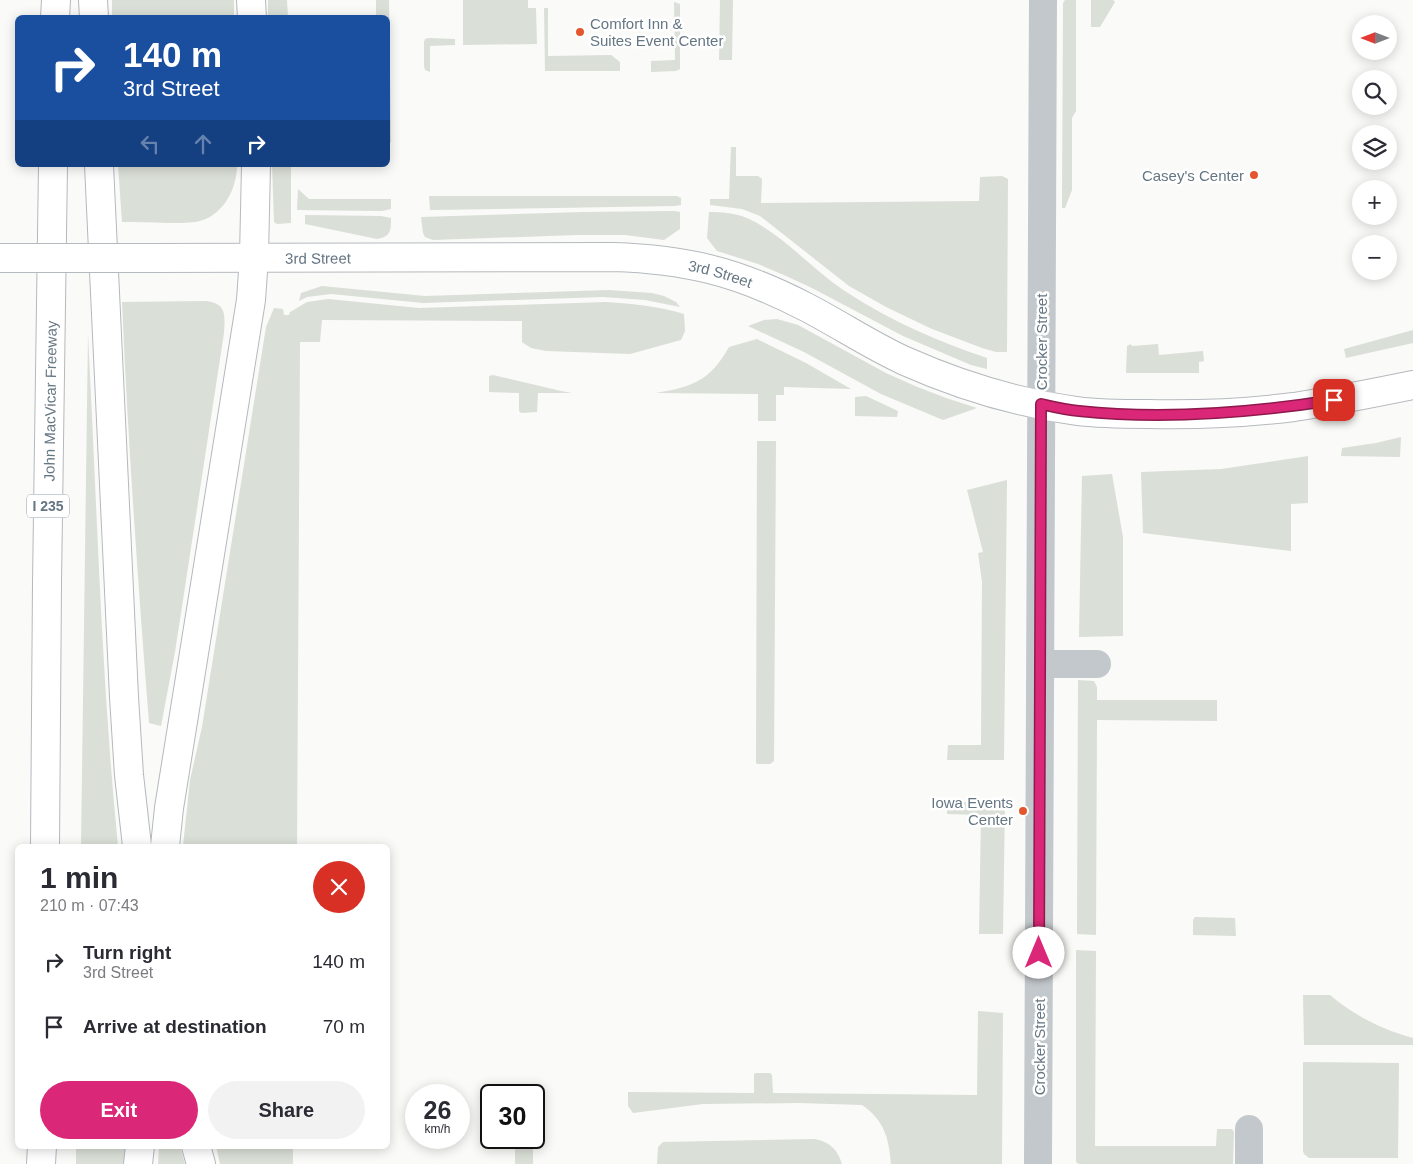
<!DOCTYPE html>
<html lang="en">
<head>
<meta charset="utf-8">
<style>
  body { margin:0; font-family:Arial,sans-serif; background:#f2f2f3; color:#2b2b33; height:100vh; display:flex; flex-direction:column; font-size:19px; white-space:nowrap }
  * { box-sizing:border-box; margin:0 }
  p { font-size:16px; color:#7c7c81 }
  .icon { flex:none; width:28px; height:28px; fill:none; stroke:currentColor; stroke-width:2; stroke-linecap:round; stroke-linejoin:round }
  .map { position:relative; flex:1; overflow:hidden }
  .drawer { position:absolute; left:15px; top:844px; width:375px; height:305px; display:flex; flex-direction:column; background:#fff; border-radius:8px; box-shadow:0 2px 12px #0003 }
  .drawer>* { flex:none }
  .hud { position:absolute; left:15px; top:15px; width:375px; height:152px; border-radius:8px; box-shadow:0 2px 12px #0003; background:#1a4fa0; color:#fff; overflow:hidden }
  .needle { width:32px; rotate:270deg }
  .buttons { position:absolute; left:1352px; top:15px; display:grid; gap:10px }
  .buttons a { display:grid; place-items:center; width:45px; height:45px; border-radius:50%; background:#fff; box-shadow:0 2px 12px #0003; font-size:25px }
  .speed { position:absolute; left:405px; top:1084px; display:flex; gap:10px; font-size:25px; font-weight:700; text-align:center }
  .speed>* { display:grid; place-content:center; width:65px; height:65px; border-radius:50%; background:#fff; box-shadow:0 2px 12px #0003; line-height:1 }
  .speed small { font-size:12px; font-weight:400 }
  .speed .limit { border:2px solid #111; border-radius:8px; background:#fff; color:#111 }
  .pin { position:absolute; display:grid; place-items:center; width:42px; height:42px; color:#fff; margin:-21px; border-radius:10px; box-shadow:0 2px 8px #0006 }
  .me { position:absolute; width:55px; margin:-28px; rotate:0deg; stroke-linejoin:round; filter:drop-shadow(0 0 4px #0008) }
  .turn { display:flex; align-items:center; gap:18px; height:105px; padding:0 25px; font-size:22px }
  .turn .icon { width:65px; height:65px; stroke-width:2.5 }
  .turn b { display:block; font-size:35px; line-height:42px }
  .lanes { display:flex; align-items:center; height:48px; padding:0 25px; background:#0003; justify-content:center; gap:25px; direction:ltr }
  .lanes .off { opacity:.35 }
  .round { display:grid; place-items:center; flex:none; width:52px; height:52px; border-radius:26px; background:#f2f2f3 }
  .headline { display:flex; align-items:center; justify-content:space-between; height:85px; padding:0 25px }
  h1 { font-size:30px; font-weight:600; line-height:38px }
  .primary-button { display:flex; gap:10px; margin-top:auto; padding:10px 25px }
  .primary-button a { flex:1; height:58px; border-radius:30px; background:#db2777; color:#fff; font-size:20px; font-weight:600; line-height:58px; text-align:center }
  .primary-button a+a { background:#f2f2f3; color:#2b2b33 }
  ul { padding:0; list-style:none }
  li { display:flex; align-items:center; gap:15px; height:65px; padding:0 25px }
  li div { flex:1 }
  li b { display:block; font-size:19px }
  li em { font-style:normal }
  .map>svg:first-child { display:block }
  .green { fill:#dadfd7 }
  .lines { fill:none; stroke-linecap:round; stroke-linejoin:round }
  .major-casing { stroke:#b5babe; stroke-width:30 }
  .highway-casing { stroke:#b4b9bd; stroke-width:30 }
  .minor { stroke:#c3c8cc; stroke-width:28 }
  .major { stroke:#fff; stroke-width:28 }
  .highway { stroke:#fff; stroke-width:28 }
  .major-bridge-casing { stroke:#b5babe; stroke-width:30; stroke-linecap:butt }
  .major-bridge { stroke:#fff; stroke-width:28 }
  .route-casing { stroke:#8e194d; stroke-width:12 }
  .route { stroke:#db2777; stroke-width:9 }
  .poi-dot { fill:#e4572e; stroke:#fff; stroke-width:2 }
  .labels { text-anchor:middle; dominant-baseline:central; stroke-width:5; stroke-linejoin:round; paint-order:stroke }
  .shield { fill:#fff; stroke:#939fa8; stroke-width:1 }
  .shield-label { font-size:14px; font-weight:bold; fill:#657683 }
  .poi-label { font-size:15px; fill:#657683; stroke:#fff; text-anchor:end }
  .street-label { font-size:15px; fill:#657683; stroke:#fff }
</style>
</head>
<body>
<div class="map">
<svg width="1413" height="1164" viewBox="0 0 1413 1164">
  <rect width="100%" height="100%" fill="#fafaf8"/>
  <path class="green" d="M112,0H234V17H112Z
    M268,0H287L288,17H268Z
    M376,0H389L391,142L388,146V18L376,17Z
    M463,0H528V8H536L537,44L463,45Z
    M720,0H733L732,60H719Z
    M1065,0H1076V111L1072,118V190L1065,208H1062L1063,3Z
    M1091,0H1113L1115,2L1100,27H1091Z
    M674,2L680,4V69L676,71L651,72V61L675,60Z
    M544,8H548V56L611,55L620,62V71H545Z
    M429,38L455,39V45L430,46V72L425,70L424,66V42L425,39Z
    M731,147H736V176H758L762,179L761,203L979,201L980,177L1002,176L1008,179L1007,352H996L982,348L932,329L886,307L849,286L760,216L742,209L710,205V199H729Z
    M118,165H237C237,190 222,218 195,222C186,223 177,223 168,223C153,222 137,222 122,222Z
    M272,165H291V223L277,224L274,222Z
    M298,189L309,199H391V209L382,211L297,210Z
    M429,196H677L681,198V205L675,206L433,210H430Z
    M674,211L680,212V229L664,240L625,235H577L433,240L425,237L423,233L421,217L583,212Z
    M709,212C722,212 735,213 747,218C784,235 813,271 848,293C891,321 939,342 987,358V369L971,365L903,336L812,288L786,276L758,264L717,251L707,238Z
    M305,215L381,216L391,218C391,230 391,237 377,239L305,224Z
    M322,286L425,296L609,290L652,293L664,296L676,302L680,307L645,300L603,297L423,303L331,294L307,297L299,301L301,293Z
    M328,299L419,308L606,302C633,304 658,306 684,314L685,331L681,340L630,354L546,351L531,348L522,342V321L322,320L320,342H300L297,846H183L190,780L202,727L266,327L274,308L283,309L284,315H289L290,312L307,302Z
    M205,301C227,303 225,315 224,333L175,652L161,726L149,723C138,583 128,442 122,302Z
    M777,319L798,325L886,373L915,386L946,398L977,408L943,420L881,394L804,352L748,326L764,320Z
    M1413,330V343L1346,358L1344,349Z
    M88,334C97,505 101,676 118,846H81Z
    M757,339L806,363L851,389L784,387V395H776V421H758V394L656,393C692,387 710,381 729,347Z
    M1131,344L1132,346L1158,344L1159,355L1203,351L1204,361L1199,362V373H1126L1127,346Z
    M493,375L561,391L572,393H538L537,412L521,413L519,411V393L489,392V376Z
    M866,396L898,411L897,417L855,416V397Z
    M1401,437L1400,457L1341,456L1342,448L1376,443Z
    M757,441H776L774,761L770,764H757L756,763Z
    M1308,456V503L1291,504V551L1143,533L1141,472L1221,469Z
    M1112,474L1123,537V636L1079,637L1082,476Z
    M1007,480L1004,760H947L948,745H981L982,582L978,553L983,552L967,490Z
    M1078,680L1094,681L1097,687V700H1217V721L1097,720L1096,935L1077,934Z
    M947,802H1005L1003,934H979L981,815L947,814Z
    M1195,917L1235,918L1236,936L1193,935V920Z
    M1076,950L1096,951L1095,1146H1216L1217,1129H1232L1234,1132L1233,1164H1079L1076,1162Z
    M1303,995H1330C1353,1015 1383,1030 1413,1038V1045H1304Z
    M978,1011L1003,1013L1002,1164H891C889,1138 884,1120 862,1105L799,1103L703,1104L633,1113L628,1106V1092L754,1093V1074L756,1073H770L772,1075L773,1093L977,1095Z
    M1303,1062L1399,1063L1398,1158H1309L1304,1154L1303,1151Z
    M815,1139C831,1143 837,1149 842,1164H657L658,1147L663,1142Z
    M515,1140H533V1164H515Z
    M76,1146H126V1164H76Z
    M159,1146H180L185,1164H158Z
    M216,1146H293V1164H220Z"/>
  <g class="lines">
    <g class="major-casing">
      <g id="major">
        <path d="M251,0L252,18"/>
        <path d="M254,257L256,165"/>
        <path id="s1" d="M150,258L613,257C645,258 677,261 709,269C742,277 775,291 806,307C839,324 870,345 905,361C959,385 1018,403 1077,411C1100,414 1124,414 1148,414C1196,415 1246,413 1294,407C1334,401 1374,393 1413,385"/>
      </g>
    </g>
    <g class="highway-casing">
      <g id="highway">
        <path d="M93,0L94,18"/>
        <path d="M55,18L56,0"/>
        <path d="M99,165L124,697L129,775L137,846"/>
        <path id="s2" d="M45,846L47,583L53,165"/>
        <path d="M165,846L169,808L251,300L254,257"/>
        <path d="M196,1146L201,1164"/>
        <path d="M41,1164L42,1146"/>
        <path d="M138,1164L140,1146"/>
      </g>
    </g>
    <path class="minor" d="M1040,664H1097
      M1249,1129V1164
      M1038,1164L1043,0"/>
    <use href="#major" class="major"/>
    <use href="#highway" class="highway"/>
    <g class="major-bridge-casing">
      <path id="major-bridge" d="M0,258H150"/>
    </g>
    <use href="#major-bridge" class="major-bridge"/>
  </g>
  <g class="lines">
    <g class="route-casing">
      <path id="route" d="M1039,953L1041,404C1054,407 1066,410 1079,411C1164,420 1251,413 1334,400"/>
    </g>
    <use href="#route" class="route"/>
  </g>
  <g class="poi-dot">
    <circle cx="580" cy="32" r="5"/>
    <circle cx="1254" cy="175" r="5"/>
    <circle cx="1023" cy="811" r="5"/>
  </g>
  <g class="labels">
    <rect class="shield" x="27" y="494.5" width="42" height="23" rx="4"/>
    <g class="shield-label">
      <text x="48" y="506">I 235</text>
    </g>
    <g class="poi-label">
      <text x="590" y="23" text-anchor="start">Comfort Inn &amp;<tspan x="590" dy="17">Suites Event Center</tspan></text>
      <text x="1244" y="175">Casey's Center</text>
      <text x="1013" y="802">Iowa Events<tspan x="1013" dy="17">Center</tspan></text>
    </g>
    <g class="street-label">
      <text stroke="none"><textPath href="#s1" startOffset="168">3rd Street</textPath></text>
      <text stroke="none"><textPath href="#s1" startOffset="572">3rd Street</textPath></text>
      <text transform="translate(1041 342) rotate(-90)">Crocker Street</text>
      <text stroke="none"><textPath href="#s2" startOffset="445">John MacVicar Freeway</textPath></text>
      <text transform="translate(1039 1047) rotate(-90)">Crocker Street</text>
    </g>
  </g>
</svg>
<div class="buttons">
<a><svg class="needle" viewBox="-14 -14 28 28"><path d="M0-13l5 13h-10z" fill="#e53935"/><path d="M0 13l5-13h-10z" fill="#7c7c81"/></svg></a>
<a><svg class="icon" aria-label="search" viewBox="0 0 24 24"><circle cx="10" cy="10" r="6"/><path d="M15 15l6 6"/></svg></a>
<a><svg class="icon" aria-label="layers" viewBox="0 0 24 24"><path d="M12 4l9 5-9 5-9-5zM3 14l9 5 9-5"/></svg></a>
<a>+</a>
<a>−</a>
</div>
<div class="speed"><div>26<small>km/h</small></div><div class="limit">30</div></div>
<div class="pin" style="left:1334px;top:400px;background:#d93025"><svg class="icon" aria-label="arrive" viewBox="0 0 24 24"><path d="M6 21V4h12l-3 4 3 4H6"/></svg></div>
<svg class="me" style="left:1039px;top:953px" viewBox="-20 -20 40 40"><circle r="19" fill="#fff"/><path d="M0-13L10 11 0 6-10 11z" fill="#db2777"/></svg>
<div class="hud">
<div class="turn"><svg class="icon" aria-label="right" viewBox="0 0 24 24"><path d="M7 20v-9h11M14 6l5 5-5 5"/></svg><div><b>140 m</b>3rd Street</div></div>
<div class="lanes"><svg class="icon off" aria-label="left" viewBox="0 0 24 24"><path d="M17 20v-9H6M10 6l-5 5 5 5"/></svg><svg class="icon off" aria-label="ahead" viewBox="0 0 24 24"><path d="M12 20V5M6 11l6-6 6 6"/></svg><svg class="icon" aria-label="right" viewBox="0 0 24 24"><path d="M7 20v-9h11M14 6l5 5-5 5"/></svg></div>
</div>
<section class="drawer">
<div class="headline"><div><h1>1 min</h1><p>210 m · 07:43</p></div><a class="round" style="background:#d93025;color:#fff"><svg class="icon" aria-label="close" viewBox="0 0 24 24"><path d="M6 6l12 12M18 6L6 18"/></svg></a></div>
<ul>
<li><svg class="icon" aria-label="right" viewBox="0 0 24 24"><path d="M7 20v-9h11M14 6l5 5-5 5"/></svg><div><b>Turn right</b><p>3rd Street</p></div><em>140 m</em></li>
<li><svg class="icon" aria-label="arrive" viewBox="0 0 24 24"><path d="M6 21V4h12l-3 4 3 4H6"/></svg><div><b>Arrive at destination</b></div><em>70 m</em></li>
</ul>
<div class="primary-button"><a>Exit</a><a>Share</a></div>
</section>
</div>
</body>
</html>
